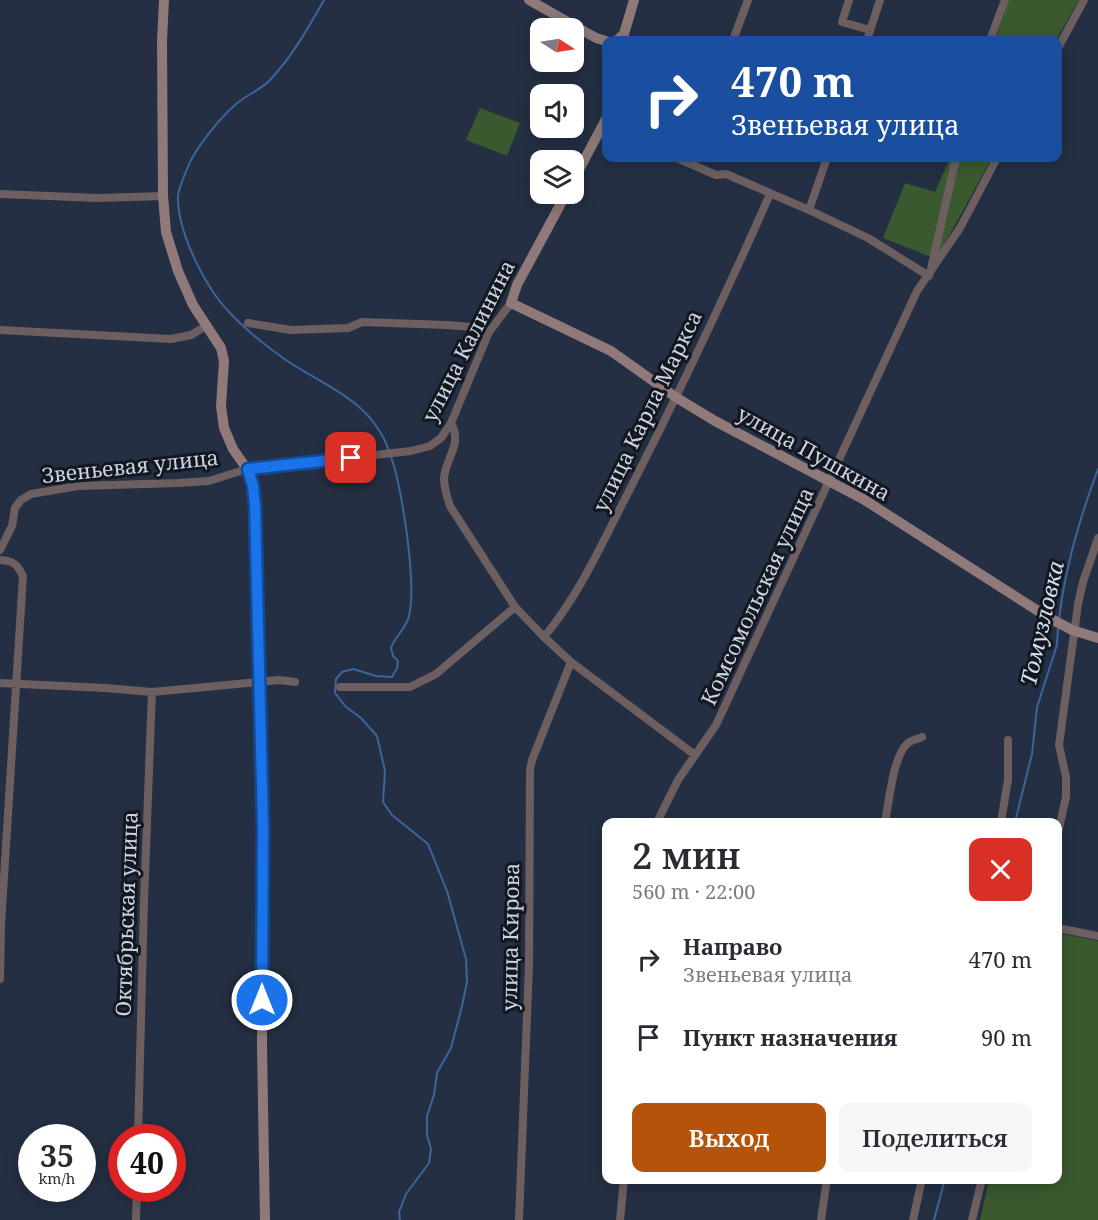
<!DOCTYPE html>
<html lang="ru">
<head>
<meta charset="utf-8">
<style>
  body { margin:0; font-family:"Noto Serif",serif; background:#f7f7f7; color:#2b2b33; height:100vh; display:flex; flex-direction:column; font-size:22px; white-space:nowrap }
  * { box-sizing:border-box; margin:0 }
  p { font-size:20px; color:#7c7c81 }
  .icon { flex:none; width:33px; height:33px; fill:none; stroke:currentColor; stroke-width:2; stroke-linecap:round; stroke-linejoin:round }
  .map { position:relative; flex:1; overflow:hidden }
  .panel { position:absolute; left:602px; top:818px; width:460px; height:366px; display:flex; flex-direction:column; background:#fff; border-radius:12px; box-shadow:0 3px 15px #0003 }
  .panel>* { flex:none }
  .hud { position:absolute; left:602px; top:36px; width:460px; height:126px; border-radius:12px; box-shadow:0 3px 15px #0003; background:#1a4fa0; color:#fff; overflow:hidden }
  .needle { width:39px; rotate:102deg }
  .controls { position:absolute; left:530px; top:18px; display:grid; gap:12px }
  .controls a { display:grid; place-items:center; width:54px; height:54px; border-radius:12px; background:#fff; box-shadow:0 3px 15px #0003; font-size:30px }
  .speed { position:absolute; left:18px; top:1124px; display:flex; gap:12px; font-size:30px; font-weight:700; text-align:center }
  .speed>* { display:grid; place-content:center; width:78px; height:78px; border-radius:50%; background:#fff; box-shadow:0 3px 15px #0003; line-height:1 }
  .speed small { font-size:15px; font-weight:400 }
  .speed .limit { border:9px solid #d22; background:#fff; color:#111 }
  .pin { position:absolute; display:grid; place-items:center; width:51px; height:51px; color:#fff; margin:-26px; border-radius:12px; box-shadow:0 3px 9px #0006 }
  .me { position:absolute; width:66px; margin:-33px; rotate:0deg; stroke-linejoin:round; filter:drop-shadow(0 0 4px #0008) }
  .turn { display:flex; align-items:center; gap:21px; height:126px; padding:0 30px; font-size:27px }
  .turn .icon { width:78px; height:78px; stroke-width:2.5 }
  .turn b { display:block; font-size:42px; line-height:51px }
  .round { display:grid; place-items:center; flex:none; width:63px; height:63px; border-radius:12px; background:#f7f7f7 }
  .overview { display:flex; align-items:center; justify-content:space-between; height:102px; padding:0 30px }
  h1 { font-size:36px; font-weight:600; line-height:45px }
  .cta { display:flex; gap:12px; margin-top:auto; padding:12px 30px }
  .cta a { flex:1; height:69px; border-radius:12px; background:#b45309; color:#fff; font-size:24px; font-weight:600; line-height:69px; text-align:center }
  .cta a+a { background:#f7f7f7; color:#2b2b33 }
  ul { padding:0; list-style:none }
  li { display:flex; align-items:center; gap:18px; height:78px; padding:0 30px }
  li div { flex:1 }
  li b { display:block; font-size:22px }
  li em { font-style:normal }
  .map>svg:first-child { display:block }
  .green { fill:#3a592f }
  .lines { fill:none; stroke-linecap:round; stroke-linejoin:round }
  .stream { stroke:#3a659d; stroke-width:2 }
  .street { stroke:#6d5f5f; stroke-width:8 }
  .secondary { stroke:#8f7979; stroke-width:10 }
  .route-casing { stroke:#114b97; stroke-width:15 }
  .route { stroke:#1a73e8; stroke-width:10 }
  .labels { text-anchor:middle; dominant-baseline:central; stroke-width:6; stroke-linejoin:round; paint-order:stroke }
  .street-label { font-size:21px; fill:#ccd3e1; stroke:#121720 }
  .water-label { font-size:22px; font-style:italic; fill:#d3e0f0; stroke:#121720 }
</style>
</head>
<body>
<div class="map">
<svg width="1098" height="1220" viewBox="0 0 1098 1220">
  <rect width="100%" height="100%" fill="#242f43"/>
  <path class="green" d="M1009,0H1079L1056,40H995Z
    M480,108L520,123L507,156L466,140Z
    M950,158H992L936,259L883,238L905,183L935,192Z
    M1058,933L1098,941V1220H980L989,1179H1058Z"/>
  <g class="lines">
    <path class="stream" d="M324,0C308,28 293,55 271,79C261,90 246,95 235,105C220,118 199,144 190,162C186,172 179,186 178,196C177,232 206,289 231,314C246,330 265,345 283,358C323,386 371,399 389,451
      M391,456C402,490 417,582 409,616C406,629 395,636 391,648L393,656L398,661L397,668L392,677L376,676L353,669L342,672L336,679L335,693L346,707L361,718L377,736L385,771L383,802L392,815L428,844L447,891L466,959L467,982L462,1006L451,1048L437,1073L434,1095L427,1116V1135L431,1149L429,1163L406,1194L399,1212L400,1220
      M1059,619C1065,568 1080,517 1098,469
      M1015,822L1032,754L1037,707L1057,645L1058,628
      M934,1220L945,1179"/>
    <path class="street" d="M849,0L842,22L870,30
      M733,40L748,0
      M867,40L880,0
      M990,40L1005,0
      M1058,48L1084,0
      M677,158L716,175L726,174L809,210L868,238L929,276
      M0,194L98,198L163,196
      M809,210L827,158
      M931,269L956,158
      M248,323L291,330L348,328L362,322L447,325L472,327L489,332
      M0,330L171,339L191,335L206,326
      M451,423C463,444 446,457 444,478C444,488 447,497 450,506L515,607L544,637L571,662L695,755
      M0,550L12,526L15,508L21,500L31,494L78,486L178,483L209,481L247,469L411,451L430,446L441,438L451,423L489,332L511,303
      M0,560C14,561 17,564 23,576L1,925L0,979
      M544,637C580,594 603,541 629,491C679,393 726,294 770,194
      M0,683L105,688L152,692L279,680L295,682
      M340,687H410L436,674L515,607
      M657,822L678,780L716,725L917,291L960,228L997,158
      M885,822C889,803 893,755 908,743C912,740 918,739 922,737
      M1001,822L1008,780V740
      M1058,833L1066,797V777L1059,745L1078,604L1083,582L1098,538
      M1058,928L1098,936
      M138,1137L144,901L152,692
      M136,1220L137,1188
      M519,1220L529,965L530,770L532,760L571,662
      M620,1220L624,1179
      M821,1220L827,1179
      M913,1220L922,1179
      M972,1220L982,1179"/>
    <path class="secondary" d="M164,0L162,41L163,196L166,232L178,271L193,305L221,348L224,361L221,406L224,428L233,449L247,469L253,486L255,506L263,827L262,1046L265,1220
      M529,0L596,38L606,41
      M617,40L624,34L634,0
      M573,181L606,119
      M566,194L517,285L511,303L611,351L677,398L715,421L863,499L1046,616L1072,630L1098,638"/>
  </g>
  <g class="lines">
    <g class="route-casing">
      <path id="route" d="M262,1000L263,827L255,506L253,486L248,469L351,458"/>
    </g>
    <use href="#route" class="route"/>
  </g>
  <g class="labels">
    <g class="street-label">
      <text transform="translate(468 341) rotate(-63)">улица Калинина</text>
      <text transform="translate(647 411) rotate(-64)">улица Карла Маркса</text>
      <text transform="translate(814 453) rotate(29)">улица Пушкина</text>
      <text transform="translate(130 466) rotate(-6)">Звеньевая улица</text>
      <text transform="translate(757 596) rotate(-65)">Комсомольская улица</text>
      <text transform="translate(126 914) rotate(-88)">Октябрьская улица</text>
      <text transform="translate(510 937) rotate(-89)">улица Кирова</text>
    </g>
    <g class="water-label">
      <text transform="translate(1041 623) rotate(-77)">Томузловка</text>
    </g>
  </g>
</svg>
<div class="controls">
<a><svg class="needle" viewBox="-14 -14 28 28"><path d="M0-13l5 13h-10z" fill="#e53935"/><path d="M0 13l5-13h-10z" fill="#7c7c81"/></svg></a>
<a><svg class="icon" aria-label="sound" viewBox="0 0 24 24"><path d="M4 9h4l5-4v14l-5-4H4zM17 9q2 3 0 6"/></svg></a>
<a><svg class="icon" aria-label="layers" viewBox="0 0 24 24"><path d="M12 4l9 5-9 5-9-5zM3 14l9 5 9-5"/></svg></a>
</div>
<div class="speed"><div>35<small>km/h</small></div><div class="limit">40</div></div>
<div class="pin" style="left:351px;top:458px;background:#d93025"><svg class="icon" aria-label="arrive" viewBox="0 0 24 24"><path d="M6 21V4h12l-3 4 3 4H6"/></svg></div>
<svg class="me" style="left:262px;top:1000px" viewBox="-20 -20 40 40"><circle r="17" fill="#1a73e8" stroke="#fff" stroke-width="3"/><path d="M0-11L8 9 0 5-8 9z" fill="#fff"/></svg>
<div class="hud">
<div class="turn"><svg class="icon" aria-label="right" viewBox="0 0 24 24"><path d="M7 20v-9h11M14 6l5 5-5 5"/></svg><div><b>470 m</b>Звеньевая улица</div></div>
</div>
<section class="panel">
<div class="overview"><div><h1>2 мин</h1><p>560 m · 22:00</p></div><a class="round" style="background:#d93025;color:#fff"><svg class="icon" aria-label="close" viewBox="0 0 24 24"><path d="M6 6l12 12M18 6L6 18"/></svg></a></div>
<ul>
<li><svg class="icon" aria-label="right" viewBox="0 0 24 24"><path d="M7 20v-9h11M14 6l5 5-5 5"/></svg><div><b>Направо</b><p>Звеньевая улица</p></div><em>470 m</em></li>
<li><svg class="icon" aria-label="arrive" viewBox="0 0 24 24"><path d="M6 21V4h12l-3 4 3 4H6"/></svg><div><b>Пункт назначения</b></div><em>90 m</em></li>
</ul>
<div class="cta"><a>Выход</a><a>Поделиться</a></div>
</section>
</div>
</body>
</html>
